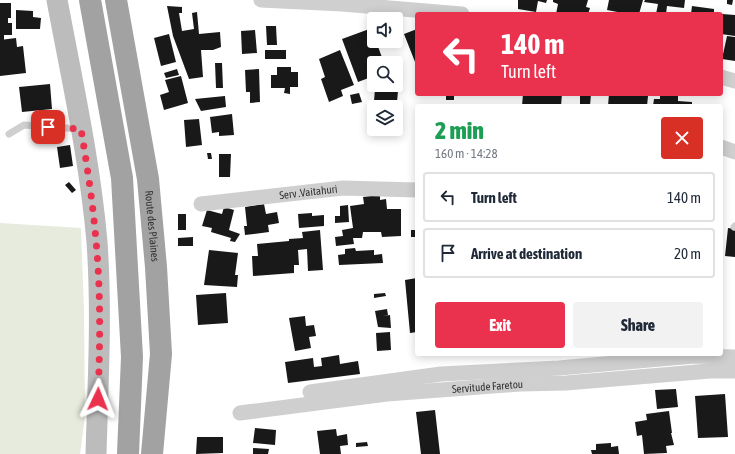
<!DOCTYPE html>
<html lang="en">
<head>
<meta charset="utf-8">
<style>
  body { margin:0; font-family:"Asap Condensed",sans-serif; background:#f2f2f3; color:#1f2937; height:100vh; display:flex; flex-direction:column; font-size:15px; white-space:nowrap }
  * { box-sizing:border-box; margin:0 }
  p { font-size:13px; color:#747a83 }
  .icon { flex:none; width:22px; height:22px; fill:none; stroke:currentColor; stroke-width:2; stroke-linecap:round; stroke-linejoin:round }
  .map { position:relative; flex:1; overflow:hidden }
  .panel { position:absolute; left:415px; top:104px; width:308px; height:252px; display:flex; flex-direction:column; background:#fff; border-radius:4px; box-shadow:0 2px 10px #0003 }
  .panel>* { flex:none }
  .hud { position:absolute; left:415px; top:12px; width:308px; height:84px; border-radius:4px; box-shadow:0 2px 10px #0003; background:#ea324e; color:#fff; overflow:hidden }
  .buttons { position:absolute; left:367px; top:12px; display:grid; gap:8px }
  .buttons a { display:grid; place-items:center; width:36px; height:36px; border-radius:4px; background:#fff; box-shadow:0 2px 10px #0003; font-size:20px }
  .pin { position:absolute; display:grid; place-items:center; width:34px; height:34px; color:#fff; margin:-17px; border-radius:8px; box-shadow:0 2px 6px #0006 }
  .me { position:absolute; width:44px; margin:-22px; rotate:2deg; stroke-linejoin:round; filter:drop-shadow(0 0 3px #0008) }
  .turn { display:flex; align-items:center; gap:14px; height:84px; padding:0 20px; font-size:18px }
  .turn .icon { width:52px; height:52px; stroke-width:2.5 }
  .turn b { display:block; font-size:28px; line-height:34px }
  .round { display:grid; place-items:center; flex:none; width:42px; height:42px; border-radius:4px; background:#f2f2f3 }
  .head { display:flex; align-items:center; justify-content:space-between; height:68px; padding:0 20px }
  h1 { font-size:24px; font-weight:800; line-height:30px; color:#1e9e55 }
  .cta { display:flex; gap:8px; margin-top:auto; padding:8px 20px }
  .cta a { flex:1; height:46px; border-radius:4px; background:#ea324e; color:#fff; font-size:16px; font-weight:800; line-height:46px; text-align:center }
  .cta a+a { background:#f2f2f3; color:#1f2937 }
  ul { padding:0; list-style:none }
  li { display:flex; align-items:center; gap:12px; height:50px; margin:0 8px 6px; padding:0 12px; border:2px solid #e0e1e3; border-radius:4px }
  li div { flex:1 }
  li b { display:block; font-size:15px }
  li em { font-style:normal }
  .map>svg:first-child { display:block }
  .green { fill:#e6ebdd }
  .building { fill:#191919 }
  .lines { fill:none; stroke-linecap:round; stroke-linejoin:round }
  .service { stroke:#cfcfcf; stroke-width:7 }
  .minor { stroke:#cfcfcf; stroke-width:15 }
  .secondary { stroke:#bcbcbc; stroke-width:21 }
  .trunk { stroke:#a2a2a2; stroke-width:22 }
  .route { stroke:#ea324e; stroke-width:7; stroke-dasharray:0 12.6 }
  .labels { text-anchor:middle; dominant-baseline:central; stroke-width:4; stroke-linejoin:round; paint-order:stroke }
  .street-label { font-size:11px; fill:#323232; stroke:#fff }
</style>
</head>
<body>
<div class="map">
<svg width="735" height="454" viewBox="0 0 735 454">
  <rect width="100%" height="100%" fill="#fff"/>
  <path class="green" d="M0,223L81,228L84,311L85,417L80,454H0Z"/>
  <path class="building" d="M518,0H547L546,3L538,1L536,12L518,9Z
    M553,0H588L586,7L590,8L588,14H556L558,4L553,2Z
    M609,0H643L639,14H628L607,10Z
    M645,0H685L684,8L667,6L666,14H656L658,4L644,2Z
    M727,0H733L732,5L727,4Z
    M0,3H11V18H8V23H12V35H4V40H0Z
    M167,6L182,7V13H179L182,31L194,29L192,13L197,12L199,34L220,32L221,47L213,50H201L203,77L189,79L173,36Z
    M692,6L714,9V14H691Z
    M16,10L33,11V17L41,18L40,29H16Z
    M722,14L735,15V36L721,34Z
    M266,26H276L277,45H267Z
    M372,28L374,35V41H376L384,63H374V76L358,82L342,39Z
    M417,29V67L404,34Z
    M255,30L257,53L242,54L241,31Z
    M169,34L176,62L161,66L154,38Z
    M727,36L735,37V61L722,59Z
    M16,38L17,47L23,46L26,73L0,76V40Z
    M265,50H286V59H265Z
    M340,50L354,85L341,90L343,96L329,102L321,79L325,77L319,59Z
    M215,63H222L223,88H216Z
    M277,67H291V72H298V87H290V94L284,93L285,88H271V75H277Z
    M177,69L179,75L166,78L164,73Z
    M259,69L260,102L250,103V92H246L245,70Z
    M181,76L188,103L164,110L160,95L169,92L165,80Z
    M50,84L52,109L22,112L19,87Z
    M375,89L398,91L397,102L374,101Z
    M359,93L362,102L352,104L350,95Z
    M523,94H562L561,106H522Z
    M580,94H591L590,106H580Z
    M609,94H642V95L648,96L647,106H608Z
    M660,94H678V101L692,102V106H653L654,99H660Z
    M454,95V100H446V96Z
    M225,96L226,107L201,111L195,99Z
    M232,114L234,135L219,136V132L212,133L210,117Z
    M199,119L202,145L186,147L184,120Z
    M70,145L73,166L60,168L57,147Z
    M207,153H211L212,159H208Z
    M219,154H231L230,177H219Z
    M69,182L76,190L72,193L65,185Z
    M380,195V200L386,199L387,209H401V236L382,237L381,232H363L362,238H353L354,244L336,246L335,237L343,236L342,230L353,228L350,206L364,204L363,197Z
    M264,204L266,214L277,212L279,223L268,225L269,232L245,235L244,226H247L245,207Z
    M348,205L349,222L335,223V216H340V206Z
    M224,207L234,210L229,230L240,234L235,242L230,241L231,238L211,232L212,228L202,226L207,210L222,214Z
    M312,213V216L324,215V226L299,228L298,214Z
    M178,214H186V230H178Z
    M728,228L735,229V257L725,256Z
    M320,230L323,270L308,271L307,249L298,250L299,265H294V273L253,276L252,256H258L257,244L289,241V239L303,238L302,232Z
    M411,230H417V237H411Z
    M193,237V246H178V238Z
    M355,248L356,251L374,250V255L382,254L383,263L339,265L338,255L345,254V249Z
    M209,250L238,253L235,275H238L237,287L204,285Z
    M417,278V332L410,333L405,280Z
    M226,293L228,323L198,325L196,295Z
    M385,293L386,296L374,298V294Z
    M387,309L388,315L382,316L390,315L391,328L378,327L375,311Z
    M305,316L306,326L314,325L316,336L309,337L311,348L295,351L289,318Z
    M390,332L391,350L377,351L376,333Z
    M339,355L340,364L358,361L360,374L288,383L285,362L313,358L314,367L322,366L321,358Z
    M676,389L678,407L657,409L655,390Z
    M725,394L728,437L698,438L695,396Z
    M435,410L440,454H421L416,412Z
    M669,411L672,433H671L674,445L666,446L667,453L644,454L642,435L637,436L635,422L647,420L646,414Z
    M255,428L276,430L275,445L253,443Z
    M336,429L337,436L347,434L348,445L340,446L341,454H320L317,431Z
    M197,437H223V453L196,454Z
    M367,442L368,446L356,447V443Z
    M611,443V447L618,446L619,454H592L591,450H596V444Z
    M253,448L269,449L268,454H253Z"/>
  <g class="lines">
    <path class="service" d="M9,134L24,125L79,129
      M734,227L735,226"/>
    <g class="minor">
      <path d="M261,0L342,4L462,14"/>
      <path d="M721,77L735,81"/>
      <path d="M721,147L735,152"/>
      <path id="s1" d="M201,204L343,188L417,190"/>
      <path d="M310,392L441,374L559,368L694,356L735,357"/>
      <path id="s2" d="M240,413L387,394L520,384L566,383L710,371H735"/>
    </g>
    <path class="secondary" d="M57,0C72,80 90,161 97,242C102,313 98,383 96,454"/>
    <g class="trunk">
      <path d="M90,0L122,178L132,357L128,454"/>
      <path id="s3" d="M116,0L148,179L156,267L161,354L152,454"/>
    </g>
  </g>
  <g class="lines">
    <path class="route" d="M48,127L81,129C87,166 93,203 96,241C101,293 100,347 98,399"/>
  </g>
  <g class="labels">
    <g class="street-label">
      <text stroke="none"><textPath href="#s1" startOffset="108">Serv .Vaitahuri</textPath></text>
      <text stroke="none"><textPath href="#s3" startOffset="229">Route des Plaines</textPath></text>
      <text stroke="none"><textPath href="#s2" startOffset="249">Servitude Faretou</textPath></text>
    </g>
  </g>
</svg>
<div class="buttons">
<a><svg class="icon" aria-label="sound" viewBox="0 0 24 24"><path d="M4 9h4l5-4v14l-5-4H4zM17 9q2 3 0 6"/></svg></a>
<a><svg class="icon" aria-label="search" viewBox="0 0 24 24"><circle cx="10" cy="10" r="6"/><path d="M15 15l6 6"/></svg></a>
<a><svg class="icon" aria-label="layers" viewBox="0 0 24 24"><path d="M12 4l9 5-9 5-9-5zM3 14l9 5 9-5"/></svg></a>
</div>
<div class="pin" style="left:48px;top:127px;background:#d93025"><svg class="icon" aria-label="arrive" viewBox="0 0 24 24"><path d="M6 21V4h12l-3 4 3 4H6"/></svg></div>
<svg class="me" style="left:98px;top:399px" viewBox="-20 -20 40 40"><path d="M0-17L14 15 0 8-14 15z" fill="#ea324e" stroke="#fff" stroke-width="4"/></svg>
<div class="hud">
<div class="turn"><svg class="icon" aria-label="left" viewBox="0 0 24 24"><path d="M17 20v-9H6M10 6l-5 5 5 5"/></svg><div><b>140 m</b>Turn left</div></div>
</div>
<section class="panel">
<div class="head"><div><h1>2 min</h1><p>160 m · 14:28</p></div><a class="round" style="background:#d93025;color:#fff"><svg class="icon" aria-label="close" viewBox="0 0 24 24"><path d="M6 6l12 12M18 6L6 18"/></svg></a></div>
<ul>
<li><svg class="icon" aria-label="left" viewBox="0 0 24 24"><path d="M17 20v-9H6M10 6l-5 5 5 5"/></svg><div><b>Turn left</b></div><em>140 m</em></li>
<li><svg class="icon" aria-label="arrive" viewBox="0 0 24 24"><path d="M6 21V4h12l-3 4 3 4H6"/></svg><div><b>Arrive at destination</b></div><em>20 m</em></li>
</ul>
<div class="cta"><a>Exit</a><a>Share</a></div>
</section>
</div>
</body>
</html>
